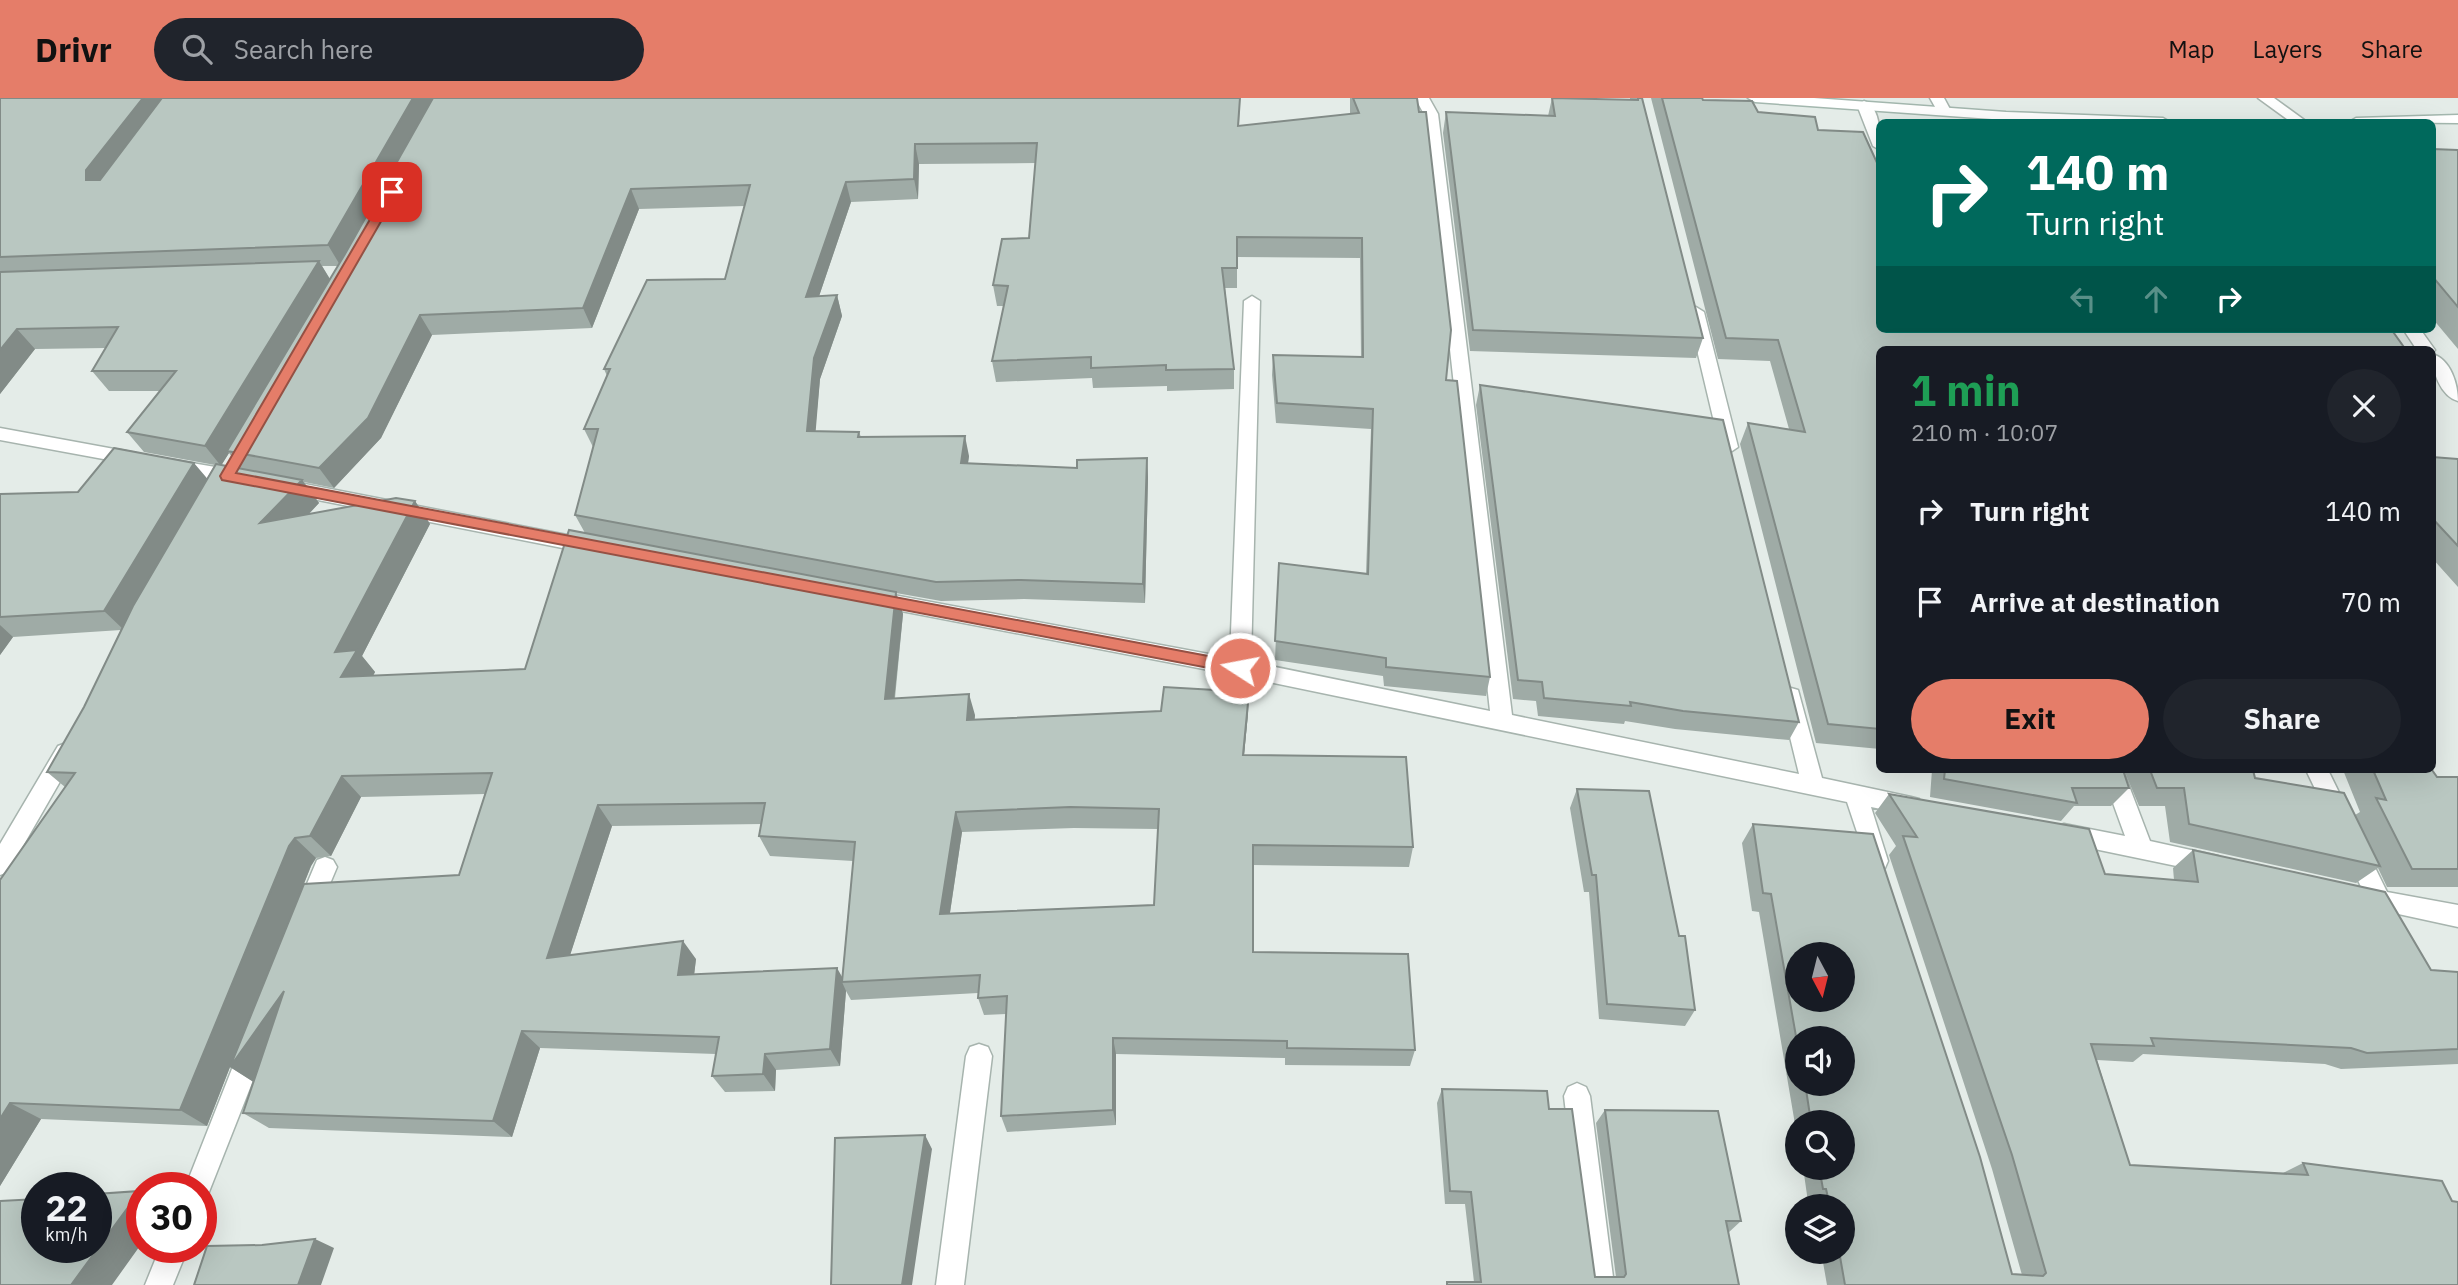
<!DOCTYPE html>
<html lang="en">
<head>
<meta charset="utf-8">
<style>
  body { margin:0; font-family:"IBM Plex Sans",sans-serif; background:#20242c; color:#f1f3f6; height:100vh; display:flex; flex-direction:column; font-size:26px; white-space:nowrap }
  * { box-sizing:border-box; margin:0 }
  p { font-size:23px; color:#9ea1a6 }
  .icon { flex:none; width:38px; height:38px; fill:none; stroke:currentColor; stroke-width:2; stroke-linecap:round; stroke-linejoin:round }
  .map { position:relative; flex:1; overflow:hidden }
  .side { position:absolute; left:1876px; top:248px; width:560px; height:427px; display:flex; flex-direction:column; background:#171b24; border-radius:10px; box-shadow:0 7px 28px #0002 }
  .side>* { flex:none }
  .top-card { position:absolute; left:1876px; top:21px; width:560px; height:214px; border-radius:10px; box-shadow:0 7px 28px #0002; background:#00695c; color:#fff; overflow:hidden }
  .needle { width:46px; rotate:173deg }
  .buttons { position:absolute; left:1785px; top:844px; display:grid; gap:14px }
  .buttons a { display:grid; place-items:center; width:70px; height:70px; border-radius:50%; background:#171b24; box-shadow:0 7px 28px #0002; font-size:35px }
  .speed { position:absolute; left:21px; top:1074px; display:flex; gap:14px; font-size:35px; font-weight:700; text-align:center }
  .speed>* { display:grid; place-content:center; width:91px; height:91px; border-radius:50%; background:#171b24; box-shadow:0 7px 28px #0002; line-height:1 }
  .speed small { font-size:18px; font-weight:400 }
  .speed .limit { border:10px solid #d22; background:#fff; color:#111 }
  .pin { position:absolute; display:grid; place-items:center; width:60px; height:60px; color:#fff; margin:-30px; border-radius:14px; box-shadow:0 4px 10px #0006 }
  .me { position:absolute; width:77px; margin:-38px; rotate:281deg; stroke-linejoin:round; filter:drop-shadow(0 0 5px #0008) }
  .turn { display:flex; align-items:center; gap:24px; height:147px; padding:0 35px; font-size:32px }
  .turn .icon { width:91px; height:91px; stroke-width:2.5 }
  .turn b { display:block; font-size:49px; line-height:60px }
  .lanes { display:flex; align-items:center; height:66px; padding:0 35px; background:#0003; justify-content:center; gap:35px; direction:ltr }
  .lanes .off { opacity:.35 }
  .round { display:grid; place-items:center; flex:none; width:74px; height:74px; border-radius:37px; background:#20242c }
  .overview { display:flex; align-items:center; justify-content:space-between; height:119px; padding:0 35px }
  h1 { font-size:42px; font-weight:800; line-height:52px; color:#1e9e55 }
  .button { display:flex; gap:14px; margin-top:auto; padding:14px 35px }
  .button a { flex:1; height:80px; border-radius:42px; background:#e57d69; color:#111; font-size:28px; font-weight:800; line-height:80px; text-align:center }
  .button a+a { background:#20242c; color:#f1f3f6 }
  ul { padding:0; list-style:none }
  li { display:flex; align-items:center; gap:21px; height:91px; padding:0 35px }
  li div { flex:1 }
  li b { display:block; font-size:26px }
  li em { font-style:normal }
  header { display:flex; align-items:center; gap:42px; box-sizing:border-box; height:98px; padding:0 35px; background:#e57d69; color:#111 }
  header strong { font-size:33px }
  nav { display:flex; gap:38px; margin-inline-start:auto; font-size:24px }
  .search { width:490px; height:63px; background:#20242c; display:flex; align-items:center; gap:18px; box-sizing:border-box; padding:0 24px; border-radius:38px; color:#9ea1a6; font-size:26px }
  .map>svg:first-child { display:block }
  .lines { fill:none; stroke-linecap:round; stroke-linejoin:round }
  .street-casing { stroke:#a7b4ae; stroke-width:3 }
  .secondary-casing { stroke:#a3b7ae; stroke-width:3 }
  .street { fill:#fff; fill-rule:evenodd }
  .secondary { fill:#fff; fill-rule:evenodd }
  .wall { fill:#9faba6; fill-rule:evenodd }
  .shaded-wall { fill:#828b87 }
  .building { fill:#b9c7c1; stroke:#828b87; stroke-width:2; fill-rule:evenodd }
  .route { fill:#e57d69; stroke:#955144; stroke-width:2 }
</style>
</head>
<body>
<header>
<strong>Drivr</strong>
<div class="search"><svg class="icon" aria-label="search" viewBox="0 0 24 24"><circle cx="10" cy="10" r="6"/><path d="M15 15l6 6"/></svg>Search here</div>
<nav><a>Map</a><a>Layers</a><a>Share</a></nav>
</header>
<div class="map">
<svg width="2458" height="1187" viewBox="0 0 2458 1187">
  <rect width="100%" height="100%" fill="#e4ece8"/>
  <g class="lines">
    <g class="street-casing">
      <path id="street" d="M1415,0H1429L1438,16L1512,617L1799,676L1780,598L1784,592L1791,590L1798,592L1822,680L1911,699L1919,701L1922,708L1919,715L1911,717L1871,709L1888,763L1885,770L1877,773L1869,770L1847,704L1240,578L865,506L862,501L865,496L872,493L1230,560L1244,203L1252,198L1260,203L1251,564L1490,613L1424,16Z
        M1930,0H1944L1951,13L1949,16H1939Z
        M2258,0H2274L2307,24H2291Z
        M1864,3C1881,9 1880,37 1880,52L1873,48L1857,7Z
        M1696,209L1704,214L1738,349L1729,355L1720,349L1688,214Z
        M2403,231H2420L2435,252L2432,255V252H2417Z
        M2432,256C2451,261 2458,287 2458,303C2440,298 2432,272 2432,256Z
        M0,330L136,355L145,361L136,367L0,342Z
        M174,362L239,373L248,380L239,387L168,373L165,368Z
        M284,382L593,442L603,449L593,456L277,394L275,389L277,384Z
        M66,645L74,648L77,654L8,774L0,777V746L58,648Z
        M2101,672H2123L2150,743L2218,758L2222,765L2218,772L2210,775L2056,743L2053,736L2056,729L2064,726L2125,738Z
        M2306,672H2328L2350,717L2347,724L2339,727L2331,724Z
        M2355,742L2363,745L2387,794L2458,807V829L2357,807L2353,800L2357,793L2362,791L2344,752L2347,745Z
        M325,759L333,762L337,769L316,819L308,823L300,819L296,812L317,762Z
        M252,940L261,943L265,952L207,1099L201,1102V1090H185L243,943Z
        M979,946L988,949L992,958L964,1187H936L966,958L970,949Z
        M1577,985L1586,989L1590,998L1614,1187H1586L1564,998L1568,989Z
        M160,1150H188L173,1187H145Z"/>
    </g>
    <g class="secondary-casing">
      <path id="secondary" d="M1748,0H1814L2006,14L2163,20L2170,24L2006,22L1755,4Z
        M2458,17V25L2349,24L2356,20Z"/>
    </g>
    <use href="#street" class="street"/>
    <use href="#secondary" class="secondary"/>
  </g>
  <path class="wall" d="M0,0H1240L1239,28L1350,16V0H1417L1446,282L1490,579L1486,598L1384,588L1383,578L1275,562L1279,465L1366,476L1371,331L1276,325L1272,277L1273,257L1361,259L1360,160L1237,159V190H1225L1234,271V291L1167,293V288L1093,290L1092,280L996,284L992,263L1004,208H997L993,187L1029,140L1036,65L919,66L918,101L851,104L819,198L837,197L842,218L820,281L815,333L859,334L861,339L969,358L968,365L1077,370L1147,360L1148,380L1145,505L1024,501L941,503L896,495L903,516L895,600L975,617L974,622L1248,616L1244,657L1413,749L1409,769L1253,767V854L1415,952L1410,968L1285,967V960L1116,956V1027L1007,1034L1001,1018L1006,916L984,917L978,900V895L851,902L846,893L840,968L776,972L775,993L725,994L712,978L716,956L540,950L512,1039L269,1030L243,1015L254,984L230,969L207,1028L41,1021L0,1088V782L65,689L47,674L84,609L121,532L13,539L0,557V396L78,394L207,380L215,367L144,354L127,334L160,293H109L92,273L106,250L35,251L0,296ZM745,108L725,181L604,271L607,278L584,331L593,349L575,417L585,435L525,571L373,578L375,574L362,558L430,426L415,403L309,416L319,405L304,384L334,390L381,340L432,237L592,230L639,111ZM322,168H338L330,181ZM229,355L241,371L221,367ZM485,696L459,777L275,858L311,768L316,760L331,758L361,699ZM762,726L759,738L770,758L853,763L842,879L694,876L696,861L570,857L612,728ZM1074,730L1158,731L1154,807L950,815L962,734Z
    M1552,0L1630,2V0H1642L1703,240L1696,260L1470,253L1443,35L1446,14L1548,18Z
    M1651,0H1702L1703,2L1758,14L1818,32L1955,233H1959L1958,231H2391L1880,252V651L1816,645L1740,346L1748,325L1789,331L1770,263L1718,261Z
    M2432,51L2458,52V251L2432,220Z
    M1480,287L1799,624L1789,642L1675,631L1625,623L1624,626L1538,618L1536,603L1513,601L1476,307Z
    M2432,359L2458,361V489L2432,460Z
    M1932,672H2123L2129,690L2111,708H2074L2061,723L1930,699Z
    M2124,672H2253L2255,680L2355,717L2360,714L2343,672H2432L2437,679H2458V789H2387L2378,770L2356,785L2170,744L2165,708H2139Z
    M1577,691L1679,838L1695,912L1685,928L1599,921L1589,794H1584L1570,710Z
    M1889,696L2105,776L2174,782L2173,770L2193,752L2431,872L2458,874V966L2341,971L2325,966L2143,956L2133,964L2097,962L2130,1067L2281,1076L2303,1065L2458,1187H1827L1821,1153H1843V1108H1812L1811,1104H1808L1803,1069H1843V1024H1797V1038L1759,814L1752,813L1742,745L1753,726L2012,1176L2022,1177L1992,1071L1889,757L1896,748L1875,715ZM1797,940L1843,985H1797Z
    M1442,991L1549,1011L1595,1179H1616L1596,1025L1605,1012L1741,1123L1728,1135L1739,1187H1446L1447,1184H1474L1465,1106H1445L1437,1005Z"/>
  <path class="shaded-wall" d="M143,0H172L101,92L86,82V72Z
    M413,0H434L340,167L328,147Z
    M915,46L919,66L918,101L914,81Z
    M846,84L851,104L812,219L806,199Z
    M631,91L639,111L592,230L583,210Z
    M319,163L331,183L227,353L229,355L221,368L205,348Z
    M837,197L842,218L820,281L814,353L807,333L814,260Z
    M420,217L432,237L381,340L334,390L319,370Z
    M17,231L35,251L0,296V252Z
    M965,338L969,358L965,385L961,365Z
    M1147,360L1148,380L1145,505L1143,486Z
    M194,365L211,385L124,532L104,513Z
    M302,382L319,405L279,447L260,425Z
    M415,403L430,426L362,558L375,574L360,601L341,579L335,554Z
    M896,494L903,516L892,622L885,601Z
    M0,527L13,539L0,557Z
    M1249,594L1248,616L1242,678L1243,657Z
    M969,596L975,617L973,643L967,622Z
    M342,678L361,699L331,758L310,738Z
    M598,707L612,728L563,879L547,860Z
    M956,714L962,734L947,834L940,816Z
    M295,740L316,760L311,768L232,966L284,893L255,985L230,969L207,1028L180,1012L289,748Z
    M683,843L696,861L692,895L678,877Z
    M837,870L845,884H842L846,893L840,968L830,951Z
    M522,933L540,950L512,1039L493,1023Z
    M1113,940L1116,956V1027L1113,1012Z
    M765,956L776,972L775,993L763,976Z
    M10,1005L41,1021L0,1088V1021Z
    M925,1037L932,1051L912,1187H902Z
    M140,1093L142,1094V1145L112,1187H71Z
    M315,1141L334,1150L321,1187H298Z"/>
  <path class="building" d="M0,0H143L86,72V82H100L162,0H413L328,147L0,159Z
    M433,0H1240L1238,28L1359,15L1353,0H1417L1419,14H1426L1451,232L1446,282L1457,283L1490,579L1386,569V560L1275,543L1279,465L1368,476L1373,311L1277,305L1273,257L1363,259L1362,140L1237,139V170H1222L1234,271L1166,272V267L1091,270V259L992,263L1008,188L993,187L1002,141L1029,140L1037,45L915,46L914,81L846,84L806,199L837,197L814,260L807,333L859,334L858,339L965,338L961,365L1077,370V362L1147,360L1143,486L1021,482L936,484L575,417L598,331H584L610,271H604L647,182L725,181L750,87L631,91L583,210L420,217L368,320L319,370L227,353L345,156Z
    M1552,0L1638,2V0H1642L1703,240L1473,232L1446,14L1555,18Z
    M1662,0H1702L1703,2L1752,3L1758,14L1815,19L1818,32L1863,34L1878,67L1880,68V231H1955V233H1977V231H2120L2121,234L2142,232V231H2391L2406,252H1880V631L1828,626L1748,325L1805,334L1778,242L1726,240Z
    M2432,51L2458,52V209L2432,178Z
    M319,163L205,348L127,334L176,273H92L118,229L17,231L0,252V174Z
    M1480,287L1723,322L1799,624L1683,613L1630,604L1631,608L1544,600L1542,584L1518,582Z
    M114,350L194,365L104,513L0,519V396L78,394Z
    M2432,359L2458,361V448L2432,420Z
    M216,366L302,382L260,425L396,400L415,403L335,554L357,552L341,579L525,571L569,432L896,494L885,601L969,596L967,622L1161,613L1164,589L1249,594L1243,657L1406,659L1413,749L1253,747V854L1408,856L1415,952L1287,950V943L1113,940V1012L1001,1018L1007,898L978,900L980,877L842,884L855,744L759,738L765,705L598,707L547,860L683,843L678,877L837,870L830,951L765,956L763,976L712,978L719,939L522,933L493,1023L243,1015L284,893L230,969L304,786L459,777L492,675L342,678L310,738L295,740L289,748L180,1012L10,1005L0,1021V782L75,675L47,674L84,609L133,508ZM1070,709L1159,711L1154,807L940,816L956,714Z
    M1945,672H2123L2129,690H2072L2077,705L1944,681Z
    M2150,672H2253L2255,680L2344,695L2380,768L2189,726L2184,690H2157Z
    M2373,672H2432L2437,679H2458V771H2412L2376,700L2386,702Z
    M1577,691L1649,693L1679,838H1685L1695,912L1607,906L1596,777H1592Z
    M1889,696L2089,731L2105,776L2198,784L2193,752L2385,794L2431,872L2458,874V951L2367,955L2351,950L2151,940L2154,948L2091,946L2130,1067L2308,1077L2303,1065L2442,1083L2452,1103L2458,1104V1187H1845L1839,1153H1843V1108H1830L1826,1091H1823L1819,1069H1843V1024H1811L1805,985H1843V940H1797V944L1771,796L1763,795L1753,726L1873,736L1980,1059L2012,1176L2043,1178L2046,1175L2012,1057L1903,738L1917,739ZM1797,856H1843V901H1797Z
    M1442,991L1547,993L1549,1011H1572L1595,1179H1624L1626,1176L1605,1012L1718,1013L1741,1123H1726L1739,1187H1447V1184H1481L1471,1094L1450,1093Z
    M925,1037L902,1187H831L835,1040Z
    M140,1093L71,1187H0V1103L37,1101V1150H96V1096Z
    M315,1141L298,1187H194L207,1148L262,1147Z"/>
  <path class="route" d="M392,91L398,94L236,375L1240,564L1248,570L1245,575L1240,576L222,382L220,378L386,94Z"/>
</svg>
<div class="buttons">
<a><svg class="needle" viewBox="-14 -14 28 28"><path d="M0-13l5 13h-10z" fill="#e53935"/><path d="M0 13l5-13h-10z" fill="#9ea1a6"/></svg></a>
<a><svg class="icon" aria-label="sound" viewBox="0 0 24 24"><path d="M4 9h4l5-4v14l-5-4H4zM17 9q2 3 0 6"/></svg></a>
<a><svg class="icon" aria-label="search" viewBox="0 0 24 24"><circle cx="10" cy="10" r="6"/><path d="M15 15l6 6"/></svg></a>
<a><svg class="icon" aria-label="layers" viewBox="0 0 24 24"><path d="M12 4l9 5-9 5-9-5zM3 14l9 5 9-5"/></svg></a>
</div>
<div class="speed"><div>22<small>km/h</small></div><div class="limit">30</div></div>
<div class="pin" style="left:392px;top:94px;background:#d93025"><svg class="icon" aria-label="arrive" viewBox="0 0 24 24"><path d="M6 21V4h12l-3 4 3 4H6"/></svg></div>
<svg class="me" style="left:1240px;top:570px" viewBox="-20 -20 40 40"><circle r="17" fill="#e57d69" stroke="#fff" stroke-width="3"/><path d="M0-11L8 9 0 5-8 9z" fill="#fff"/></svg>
<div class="top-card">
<div class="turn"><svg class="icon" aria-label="right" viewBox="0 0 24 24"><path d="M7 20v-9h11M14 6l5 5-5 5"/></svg><div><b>140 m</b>Turn right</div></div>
<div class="lanes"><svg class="icon off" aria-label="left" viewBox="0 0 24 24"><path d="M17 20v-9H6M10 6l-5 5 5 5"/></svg><svg class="icon off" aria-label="ahead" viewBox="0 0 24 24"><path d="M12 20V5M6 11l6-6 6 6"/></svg><svg class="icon" aria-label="right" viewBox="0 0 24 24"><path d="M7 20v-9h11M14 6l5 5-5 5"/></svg></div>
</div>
<section class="side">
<div class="overview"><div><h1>1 min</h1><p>210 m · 10:07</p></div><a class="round"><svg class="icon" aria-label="close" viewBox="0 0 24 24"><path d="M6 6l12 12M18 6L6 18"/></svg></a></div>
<ul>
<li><svg class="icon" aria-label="right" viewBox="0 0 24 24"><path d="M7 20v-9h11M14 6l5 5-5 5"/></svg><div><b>Turn right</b></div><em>140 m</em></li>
<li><svg class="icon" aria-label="arrive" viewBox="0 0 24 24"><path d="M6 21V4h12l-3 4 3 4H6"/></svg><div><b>Arrive at destination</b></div><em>70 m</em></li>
</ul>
<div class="button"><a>Exit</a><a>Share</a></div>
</section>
</div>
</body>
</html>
